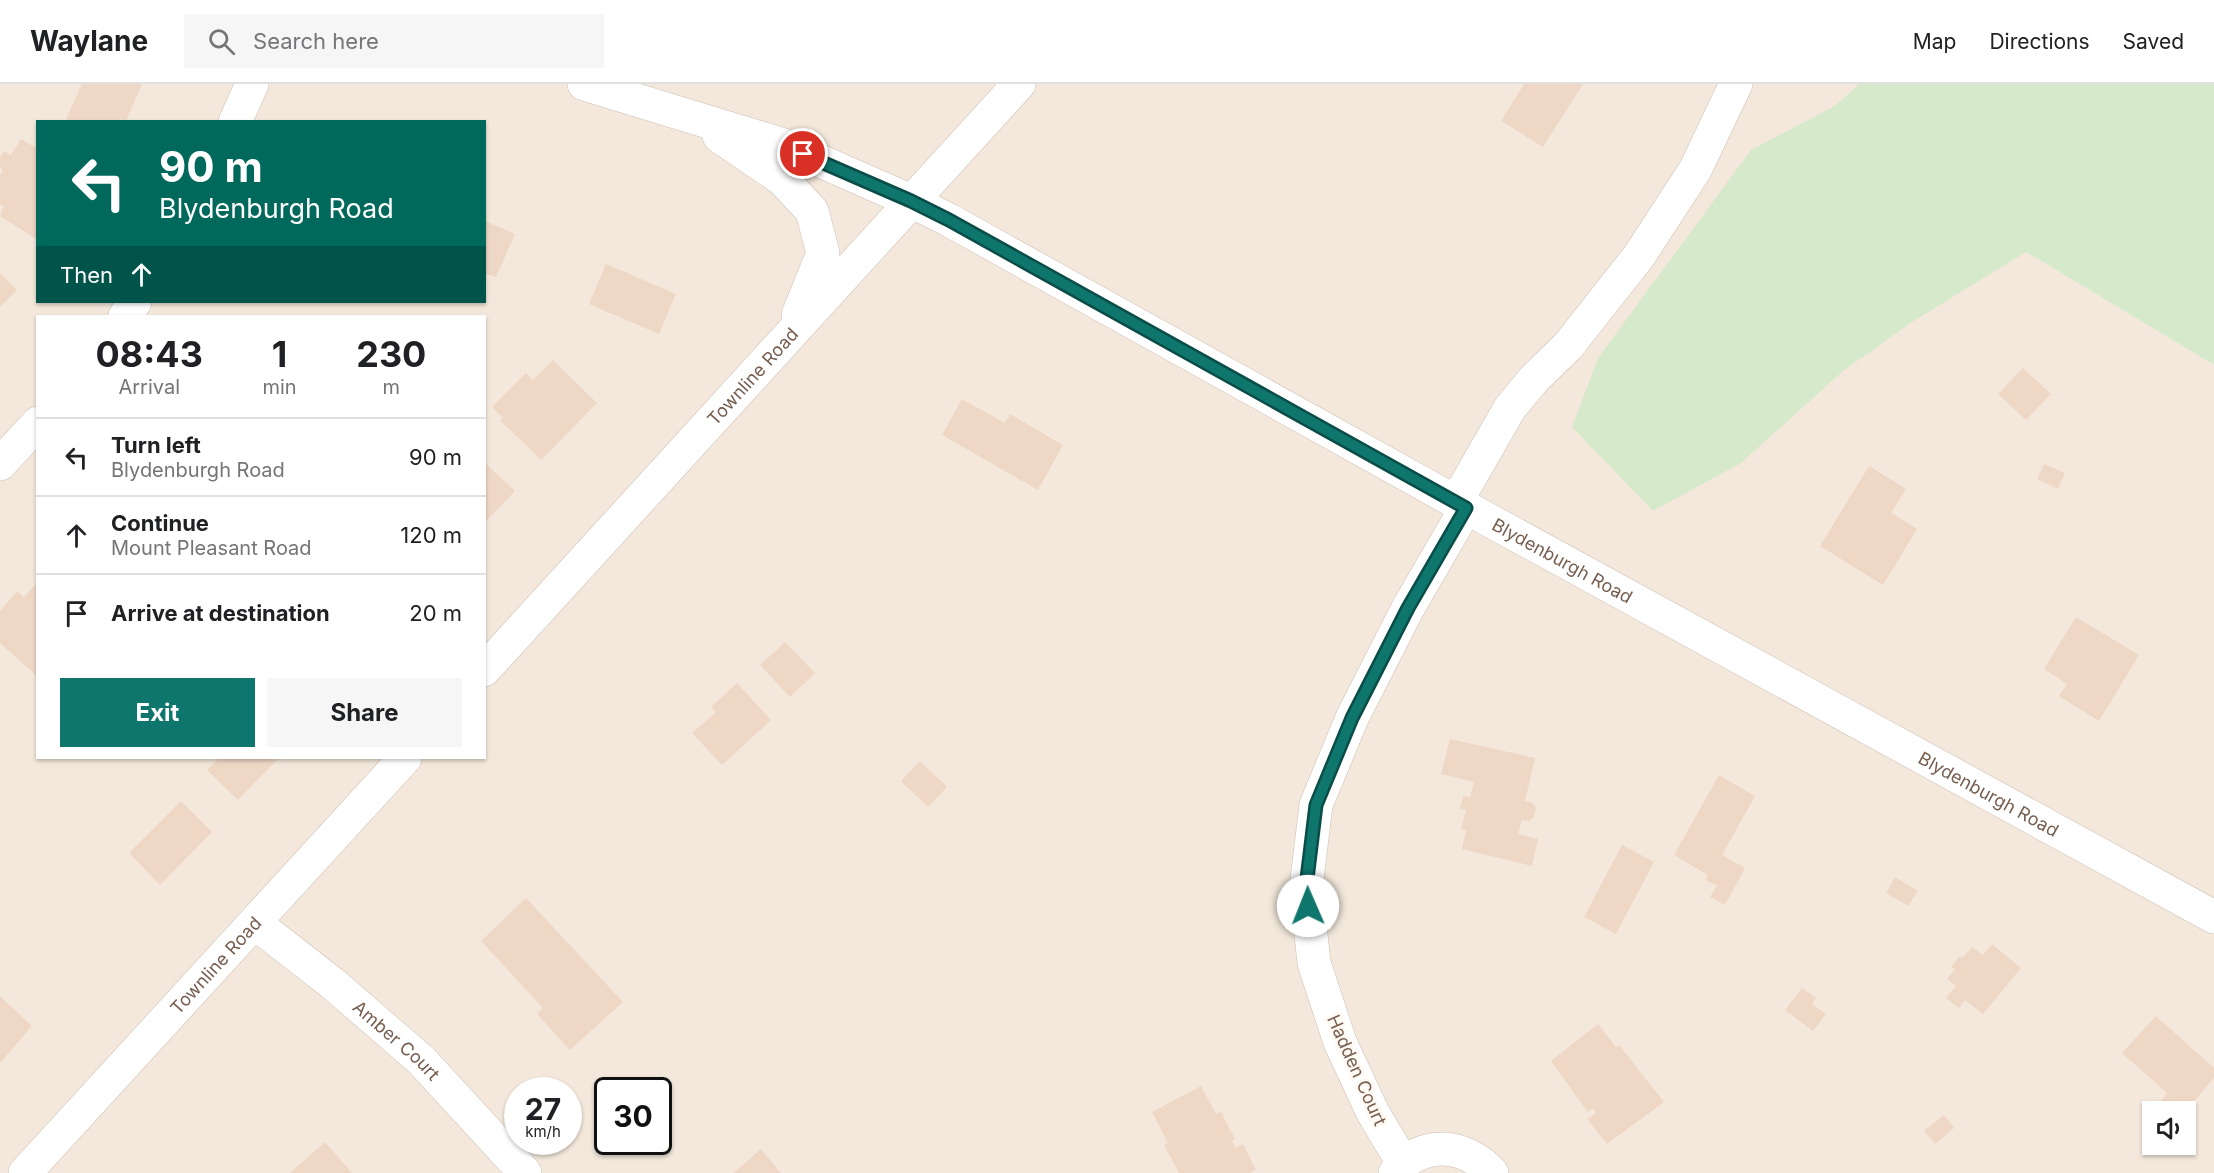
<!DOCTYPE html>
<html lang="en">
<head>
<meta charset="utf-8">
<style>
  body { margin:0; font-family:Inter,sans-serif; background:#f6f6f6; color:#202124; height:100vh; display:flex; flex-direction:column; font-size:22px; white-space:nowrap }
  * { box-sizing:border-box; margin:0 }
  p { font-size:20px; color:#757577 }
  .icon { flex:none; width:33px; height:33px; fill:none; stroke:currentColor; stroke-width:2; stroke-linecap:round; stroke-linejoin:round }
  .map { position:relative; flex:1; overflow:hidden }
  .details { position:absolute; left:36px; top:231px; width:450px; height:444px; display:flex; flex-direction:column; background:#fff; border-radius:0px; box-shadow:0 2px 4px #0004 }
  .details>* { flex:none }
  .hud { position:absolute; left:36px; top:36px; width:450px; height:183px; border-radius:0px; box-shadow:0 2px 4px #0004; background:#00695c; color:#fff; overflow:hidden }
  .controls { position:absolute; left:2142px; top:1017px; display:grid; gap:12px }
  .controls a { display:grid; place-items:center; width:54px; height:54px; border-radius:0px; background:#fff; box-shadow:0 2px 4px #0004; font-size:30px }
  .speed { position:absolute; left:504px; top:993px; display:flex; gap:12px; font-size:30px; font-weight:700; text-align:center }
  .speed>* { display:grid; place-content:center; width:78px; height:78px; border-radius:50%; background:#fff; box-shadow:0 2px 4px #0004; line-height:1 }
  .speed small { font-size:15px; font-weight:400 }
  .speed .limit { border:3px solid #111; border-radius:9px; background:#fff; color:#111 }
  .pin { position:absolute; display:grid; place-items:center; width:51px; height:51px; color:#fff; margin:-26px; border:3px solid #fff; border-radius:50%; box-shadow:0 2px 6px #0007 }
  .me { position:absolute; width:66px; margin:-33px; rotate:359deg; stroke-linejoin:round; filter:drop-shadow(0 0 4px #0008) }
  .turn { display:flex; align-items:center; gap:21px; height:126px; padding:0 24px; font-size:27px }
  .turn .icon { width:78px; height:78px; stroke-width:2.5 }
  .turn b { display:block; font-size:42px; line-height:51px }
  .then { display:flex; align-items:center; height:57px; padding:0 24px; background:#0003; gap:12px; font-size:22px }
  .eta { display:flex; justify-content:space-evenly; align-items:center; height:102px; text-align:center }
  .eta b { font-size:36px; font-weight:700; line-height:42px }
  .primary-button { display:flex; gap:12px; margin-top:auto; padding:12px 24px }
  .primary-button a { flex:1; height:69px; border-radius:0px; background:#0f766e; color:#fff; font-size:24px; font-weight:700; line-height:69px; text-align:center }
  .primary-button a+a { background:#f6f6f6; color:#202124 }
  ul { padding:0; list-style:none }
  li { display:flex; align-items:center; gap:18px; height:78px; padding:0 24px; border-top:2px solid #e0e0e0 }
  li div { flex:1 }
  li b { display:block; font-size:22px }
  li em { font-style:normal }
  header { display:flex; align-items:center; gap:36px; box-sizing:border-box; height:84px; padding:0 30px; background:#fff; border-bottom:2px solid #e0e0e0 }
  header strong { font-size:28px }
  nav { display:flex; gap:33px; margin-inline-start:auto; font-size:21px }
  .search { width:420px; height:54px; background:#f6f6f6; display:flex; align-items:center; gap:15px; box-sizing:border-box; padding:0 21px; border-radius:0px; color:#757577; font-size:22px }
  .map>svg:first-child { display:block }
  .residential { fill:#f3e8db; fill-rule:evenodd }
  .green { fill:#d7e9cb }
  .building { fill:#efd7c6 }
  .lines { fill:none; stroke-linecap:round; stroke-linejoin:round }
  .minor-casing { stroke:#cebeb2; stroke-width:34 }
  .minor { stroke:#fff; stroke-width:33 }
  .route-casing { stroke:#0a4d48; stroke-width:15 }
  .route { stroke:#0f766e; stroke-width:10 }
  .labels { text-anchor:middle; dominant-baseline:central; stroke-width:6; stroke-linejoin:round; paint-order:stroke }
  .street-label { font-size:18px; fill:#765e50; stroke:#fefaf3 }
</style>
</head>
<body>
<header>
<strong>Waylane</strong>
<div class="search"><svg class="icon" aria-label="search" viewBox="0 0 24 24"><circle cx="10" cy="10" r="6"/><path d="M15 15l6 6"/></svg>Search here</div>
<nav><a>Map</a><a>Directions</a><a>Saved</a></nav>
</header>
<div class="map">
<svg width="2214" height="1089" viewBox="0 0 2214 1089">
  <rect width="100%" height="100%" fill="#fcf6ec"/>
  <path class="residential" d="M0,0H2009L2026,168L2214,281V1089H0ZM38,38H484V218H38ZM38,232H484V674H38ZM518,1006H568V1058H518ZM608,1006H658V1058H608ZM2152,1028H2186V1060H2152Z"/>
  <path class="green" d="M1859,0H2214V281L2026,168L1912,238L1843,287L1741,379L1653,427L1572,343L1598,274L1751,66L1835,22Z"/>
  <path class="building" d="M82,0H142L126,37L120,34L119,38H71L66,35Z
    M1524,0H1583L1543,63L1501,37Z
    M21,55L38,65V156L0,132L4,122L0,120V91L3,86L0,84V74L4,67L11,71Z
    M484,131L487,132L485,137L515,150L496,193L484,189Z
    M606,180L676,210L659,250L589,220Z
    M0,189L17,206L0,223Z
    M553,276L597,319L541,376L500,336L503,334L492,323L526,289L533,296Z
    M2023,284L2051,310L2026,336L1998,310Z
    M962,315L1005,339L1010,330L1063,361L1038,406L942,351Z
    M484,378L515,407L484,439Z
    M2044,380L2065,389L2058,405L2037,395Z
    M1869,382L1906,405L1891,429L1917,445L1883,501L1820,462Z
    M38,498V593L0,559V527L17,507L24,513Z
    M2076,533L2139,571L2099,637L2059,612L2067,600L2044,585Z
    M785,558L815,589L790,613L760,581Z
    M737,599L771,636L722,681L692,649L716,628L711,623Z
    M1450,655L1535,674L1525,717L1531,718L1536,723L1534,733L1529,737L1522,736L1518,750L1538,755L1532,782L1462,765L1466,746L1461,745L1466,726L1460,725L1463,712L1470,713L1474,698L1441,690Z
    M219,674H279L238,716L207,686Z
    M920,677L947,703L928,723L901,697Z
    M1719,691L1755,712L1722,771L1745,784L1725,821L1710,813L1717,802L1705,796L1708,791L1674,771Z
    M181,717L212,748L160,801L129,769Z
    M1622,761L1654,778L1616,850L1584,833Z
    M1895,793L1918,807L1908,822L1886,809Z
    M526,814L623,918L570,966L537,930L543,924L481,857Z
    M1992,860L2021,884L1983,930L1965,916L1959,924L1946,914L1956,902L1947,895L1955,885L1951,883L1960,872L1962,874L1972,863L1983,871Z
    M1802,904L1816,914L1812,920L1826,930L1813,947L1785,926Z
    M1,913L32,942L0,979V914Z
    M2156,932L2214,984V994L2185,1028H2171L2160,1018L2167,1009L2122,969Z
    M1598,940L1616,963L1619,961L1664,1018L1607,1060L1587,1035L1596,1029L1592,1024L1588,1028L1551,977Z
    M1201,1002L1216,1030L1221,1028L1235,1055L1232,1057L1236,1064L1243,1060L1256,1086L1250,1089H1179L1164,1061L1168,1059L1152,1028Z
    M1944,1031L1954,1044L1935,1060L1924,1047Z
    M325,1058L352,1089H290Z
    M761,1065L781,1089H733Z"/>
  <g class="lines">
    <g class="minor-casing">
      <g id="minor">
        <path id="s1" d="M584,0L784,61L911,117L949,136L1456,418L2214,833"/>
        <path d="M235,38L252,0"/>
        <path d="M719,52L782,95L812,127L823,169L798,231"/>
        <path d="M125,232L135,218"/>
        <path d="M0,380L38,339"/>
        <path d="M1456,418L1510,324L1534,295L1568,262L1639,172L1695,86L1736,0"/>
        <path id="s2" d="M484,586L1019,0"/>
        <path id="s3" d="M255,839L332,899L421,976L525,1089"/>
        <path d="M1403,1079L1373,1029L1340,958L1314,879L1306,803L1316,721L1352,634L1408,524L1466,424"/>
        <path id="s4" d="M25,1089L405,674"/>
        <path d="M1395,1089C1422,1055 1464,1059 1492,1089"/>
      </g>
    </g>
    <use href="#minor" class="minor"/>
  </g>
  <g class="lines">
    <g class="route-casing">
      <path id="route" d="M803,70L911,117L949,136L1466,424L1408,524L1352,634L1316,721L1306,803L1308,822"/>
    </g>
    <use href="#route" class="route"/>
  </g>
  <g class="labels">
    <g class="street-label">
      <text stroke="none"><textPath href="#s2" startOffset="398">Townline Road</textPath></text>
      <text stroke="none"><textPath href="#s1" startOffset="1092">Blydenburgh Road</textPath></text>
      <text stroke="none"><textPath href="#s1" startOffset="1578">Blydenburgh Road</textPath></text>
      <text stroke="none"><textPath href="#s4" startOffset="282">Townline Road</textPath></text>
      <text stroke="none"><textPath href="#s3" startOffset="184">Amber Court</textPath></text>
      <text transform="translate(1357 986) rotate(66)">Hadden Court</text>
    </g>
  </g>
</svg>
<div class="controls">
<a><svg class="icon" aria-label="sound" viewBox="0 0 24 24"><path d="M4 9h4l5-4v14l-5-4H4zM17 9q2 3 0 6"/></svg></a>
</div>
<div class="speed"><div>27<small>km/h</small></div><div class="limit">30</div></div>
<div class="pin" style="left:803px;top:70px;background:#d93025"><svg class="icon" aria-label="arrive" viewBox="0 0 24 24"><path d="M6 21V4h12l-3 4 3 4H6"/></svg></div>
<svg class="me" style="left:1308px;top:822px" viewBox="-20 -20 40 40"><circle r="19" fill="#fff"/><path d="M0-13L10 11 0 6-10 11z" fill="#0f766e"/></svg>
<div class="hud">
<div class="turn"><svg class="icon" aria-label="left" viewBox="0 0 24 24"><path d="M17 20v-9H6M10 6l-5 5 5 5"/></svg><div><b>90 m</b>Blydenburgh Road</div></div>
<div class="then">Then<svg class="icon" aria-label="ahead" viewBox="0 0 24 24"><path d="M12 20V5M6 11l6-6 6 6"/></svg></div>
</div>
<section class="details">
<div class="eta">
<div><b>08:43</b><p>Arrival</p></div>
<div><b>1</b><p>min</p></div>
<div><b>230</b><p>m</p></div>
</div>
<ul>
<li><svg class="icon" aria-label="left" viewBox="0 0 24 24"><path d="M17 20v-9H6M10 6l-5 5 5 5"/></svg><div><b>Turn left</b><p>Blydenburgh Road</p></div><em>90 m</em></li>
<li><svg class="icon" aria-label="ahead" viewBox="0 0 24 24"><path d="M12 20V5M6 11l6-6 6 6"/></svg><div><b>Continue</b><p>Mount Pleasant Road</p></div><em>120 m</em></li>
<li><svg class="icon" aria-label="arrive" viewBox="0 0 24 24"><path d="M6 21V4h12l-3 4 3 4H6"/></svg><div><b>Arrive at destination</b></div><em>20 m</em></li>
</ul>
<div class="primary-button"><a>Exit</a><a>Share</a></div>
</section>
</div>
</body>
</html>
